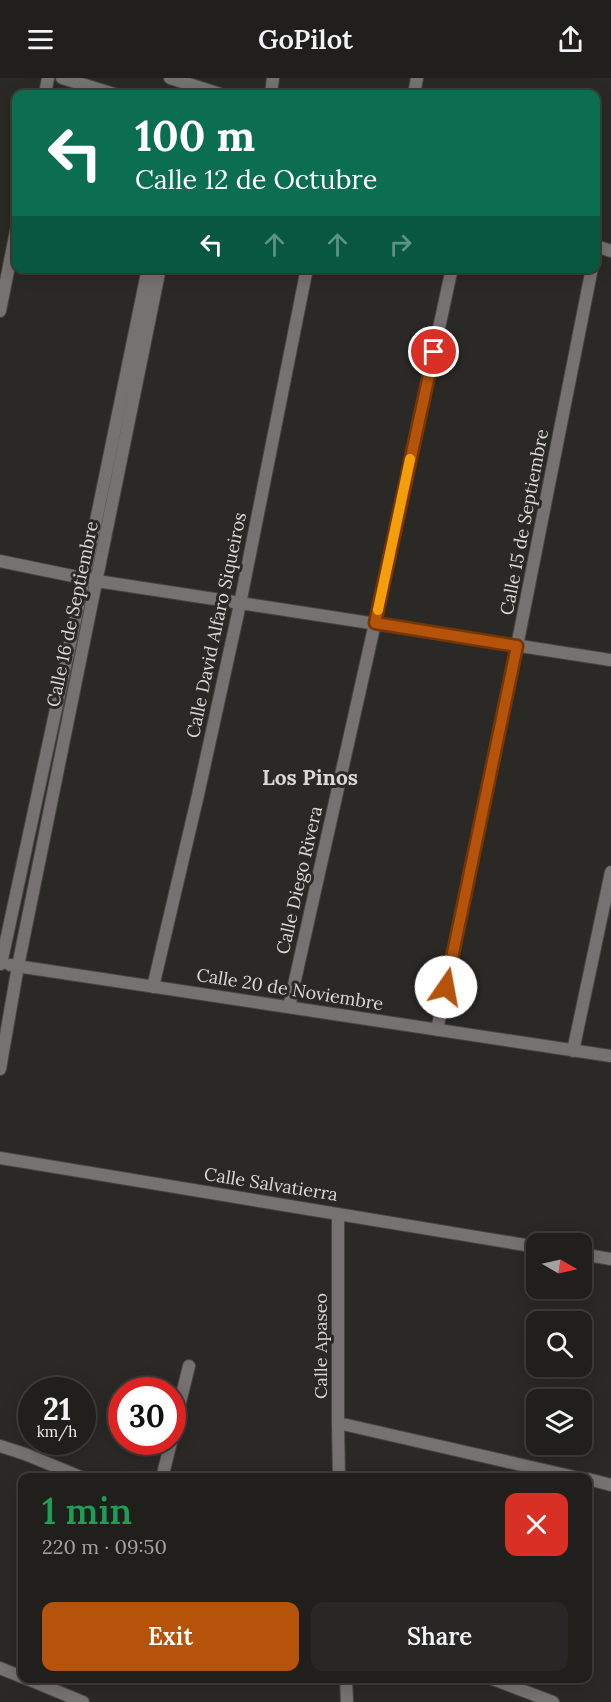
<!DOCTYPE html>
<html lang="en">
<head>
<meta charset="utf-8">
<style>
  body { margin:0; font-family:Lora,serif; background:#282725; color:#f1f3f6; height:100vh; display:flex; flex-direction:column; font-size:22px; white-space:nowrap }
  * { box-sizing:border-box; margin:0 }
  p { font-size:20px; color:#a2a2a3 }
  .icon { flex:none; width:33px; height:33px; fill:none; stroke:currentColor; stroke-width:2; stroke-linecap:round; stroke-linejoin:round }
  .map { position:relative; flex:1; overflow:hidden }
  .side { position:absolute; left:18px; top:1395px; width:574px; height:210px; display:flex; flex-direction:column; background:#201f1c; border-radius:12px; box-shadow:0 3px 15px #0003,0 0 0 2px #3d3d3b }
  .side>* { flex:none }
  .guide { position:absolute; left:12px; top:12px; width:588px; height:183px; border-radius:12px; box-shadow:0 3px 15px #0003,0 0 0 2px #3d3d3b; background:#0b6e4f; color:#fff; overflow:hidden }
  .needle { width:39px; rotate:99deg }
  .tools { position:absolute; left:526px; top:1155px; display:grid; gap:12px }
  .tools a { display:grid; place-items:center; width:66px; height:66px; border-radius:12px; background:#201f1c; box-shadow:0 3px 15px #0003,0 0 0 2px #3d3d3b; font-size:30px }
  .speed { position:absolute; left:18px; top:1299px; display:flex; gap:12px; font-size:30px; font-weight:700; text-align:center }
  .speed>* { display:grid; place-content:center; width:78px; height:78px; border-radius:50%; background:#201f1c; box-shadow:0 3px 15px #0003,0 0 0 2px #3d3d3b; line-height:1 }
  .speed small { font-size:15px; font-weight:400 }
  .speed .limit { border:9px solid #d22; background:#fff; color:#111 }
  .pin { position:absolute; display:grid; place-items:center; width:51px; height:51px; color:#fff; margin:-26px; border:3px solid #fff; border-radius:50%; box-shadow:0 2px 6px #0007 }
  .me { position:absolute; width:66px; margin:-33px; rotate:12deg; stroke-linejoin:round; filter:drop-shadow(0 0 4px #0008) }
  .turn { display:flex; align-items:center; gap:21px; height:126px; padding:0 24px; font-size:27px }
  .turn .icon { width:78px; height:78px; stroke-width:2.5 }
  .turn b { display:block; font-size:42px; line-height:51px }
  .lanes { display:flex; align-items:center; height:57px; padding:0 24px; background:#0003; justify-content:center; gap:30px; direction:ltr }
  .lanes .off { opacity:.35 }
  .round { display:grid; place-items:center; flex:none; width:63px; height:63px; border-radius:12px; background:#282725 }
  .head { display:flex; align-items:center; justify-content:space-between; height:102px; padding:0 24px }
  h1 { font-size:36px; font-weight:600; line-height:45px; color:#1e9e55 }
  .cta { display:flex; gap:12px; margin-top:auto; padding:12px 24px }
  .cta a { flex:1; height:69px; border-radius:12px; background:#b45309; color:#fff; font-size:24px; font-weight:600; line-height:69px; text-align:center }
  .cta a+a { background:#282725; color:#f1f3f6 }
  header { display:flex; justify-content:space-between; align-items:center; height:78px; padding:0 24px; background:#201f1c; font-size:27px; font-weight:600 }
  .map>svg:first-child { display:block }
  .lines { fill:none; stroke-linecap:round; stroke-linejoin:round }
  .minor-casing { stroke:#474541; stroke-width:14 }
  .tertiary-casing { stroke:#474541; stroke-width:14 }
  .minor { stroke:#757271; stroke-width:12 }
  .tertiary { stroke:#757271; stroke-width:12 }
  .route-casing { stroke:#753606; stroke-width:15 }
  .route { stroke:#b45309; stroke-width:10 }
  .slow { stroke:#f59e0b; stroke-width:10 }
  .labels { text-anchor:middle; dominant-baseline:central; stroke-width:6; stroke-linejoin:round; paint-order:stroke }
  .street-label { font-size:18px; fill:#dad9d6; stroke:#2b2925 }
  .quarter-label { font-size:21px; font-weight:bold; fill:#dad9d6; stroke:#2b2925 }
</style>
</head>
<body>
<header><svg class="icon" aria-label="menu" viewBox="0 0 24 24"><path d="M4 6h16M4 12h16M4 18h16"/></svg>GoPilot<svg class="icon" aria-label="share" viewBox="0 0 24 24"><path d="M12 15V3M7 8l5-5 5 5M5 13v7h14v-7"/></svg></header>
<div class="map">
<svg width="611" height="1624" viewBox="0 0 611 1624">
  <rect width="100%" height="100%" fill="#2b2925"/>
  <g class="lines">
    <g class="minor-casing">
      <path id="minor" d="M62,0L114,16
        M170,0L220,16
        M45,16L48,0
        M271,16L273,0
        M414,16L417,0
        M596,168L611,173
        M0,233L16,153
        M0,483L97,503L611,582
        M1,886L84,501L148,190
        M10,887L611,978
        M153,909L198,717L240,526L307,190
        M289,929L375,545L452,190
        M437,952L517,568L592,190
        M573,973L611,794
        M0,991L18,888L160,190
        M0,1080L537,1169
        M338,1136V1345L339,1400
        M582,1176L611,1181
        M338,1345L579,1400
        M172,1357L189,1288
        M0,1368L25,1376L83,1400
        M162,1400L171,1364
        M588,1401L611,1407
        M346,1600L347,1624
        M490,1600L553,1624"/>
    </g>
    <g class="tertiary-casing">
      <path id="tertiary" d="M0,1590L22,1599
        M25,1600L83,1624"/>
    </g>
    <use href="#minor" class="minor"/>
    <use href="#tertiary" class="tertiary"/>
  </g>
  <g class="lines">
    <g class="route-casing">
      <path id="route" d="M434,274L375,545L517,568L446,909"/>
    </g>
    <use href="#route" class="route"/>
    <path class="slow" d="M378,532L410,381"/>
  </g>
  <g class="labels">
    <g class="street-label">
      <text transform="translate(524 444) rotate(-79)">Calle 15 de Septiembre</text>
      <text transform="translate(72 536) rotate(-78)">Calle 16 de Septiembre</text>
      <text transform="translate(216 547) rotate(-78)">Calle David Alfaro Siqueiros</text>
      <text transform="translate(299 802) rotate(-77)">Calle Diego Rivera</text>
      <text transform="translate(290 911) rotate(9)">Calle 20 de Noviembre</text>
      <text transform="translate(271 1106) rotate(9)">Calle Salvatierra</text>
      <text transform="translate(320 1268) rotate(-90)">Calle Apaseo</text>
    </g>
    <g class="quarter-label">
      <text x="310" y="699">Los Pinos</text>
    </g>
  </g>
</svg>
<div class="tools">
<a><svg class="needle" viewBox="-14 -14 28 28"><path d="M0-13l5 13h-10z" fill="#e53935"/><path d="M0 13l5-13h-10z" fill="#a2a2a3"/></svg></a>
<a><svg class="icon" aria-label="search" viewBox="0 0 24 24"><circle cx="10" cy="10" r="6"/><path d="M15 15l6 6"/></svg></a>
<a><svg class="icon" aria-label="layers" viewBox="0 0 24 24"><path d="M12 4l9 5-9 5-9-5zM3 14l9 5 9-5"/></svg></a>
</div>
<div class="speed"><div>21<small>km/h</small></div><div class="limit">30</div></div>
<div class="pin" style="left:434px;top:274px;background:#d93025"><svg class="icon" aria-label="arrive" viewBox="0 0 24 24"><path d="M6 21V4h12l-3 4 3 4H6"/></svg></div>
<svg class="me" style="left:446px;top:909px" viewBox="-20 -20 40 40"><circle r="19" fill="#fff"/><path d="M0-13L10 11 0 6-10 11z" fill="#b45309"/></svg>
<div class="guide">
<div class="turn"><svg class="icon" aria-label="left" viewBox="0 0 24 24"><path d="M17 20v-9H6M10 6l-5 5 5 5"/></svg><div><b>100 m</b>Calle 12 de Octubre</div></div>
<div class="lanes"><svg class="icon" aria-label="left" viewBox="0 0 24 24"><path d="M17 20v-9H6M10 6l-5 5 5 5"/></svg><svg class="icon off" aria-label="ahead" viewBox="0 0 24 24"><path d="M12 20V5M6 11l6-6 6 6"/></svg><svg class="icon off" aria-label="ahead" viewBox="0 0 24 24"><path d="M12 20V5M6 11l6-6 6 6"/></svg><svg class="icon off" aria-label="right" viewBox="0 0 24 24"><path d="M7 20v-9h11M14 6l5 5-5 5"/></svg></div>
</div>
<section class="side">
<div class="head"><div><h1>1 min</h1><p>220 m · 09:50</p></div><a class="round" style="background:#d93025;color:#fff"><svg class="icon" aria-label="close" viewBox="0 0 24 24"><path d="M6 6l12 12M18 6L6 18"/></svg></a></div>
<div class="cta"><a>Exit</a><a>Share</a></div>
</section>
</div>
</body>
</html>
